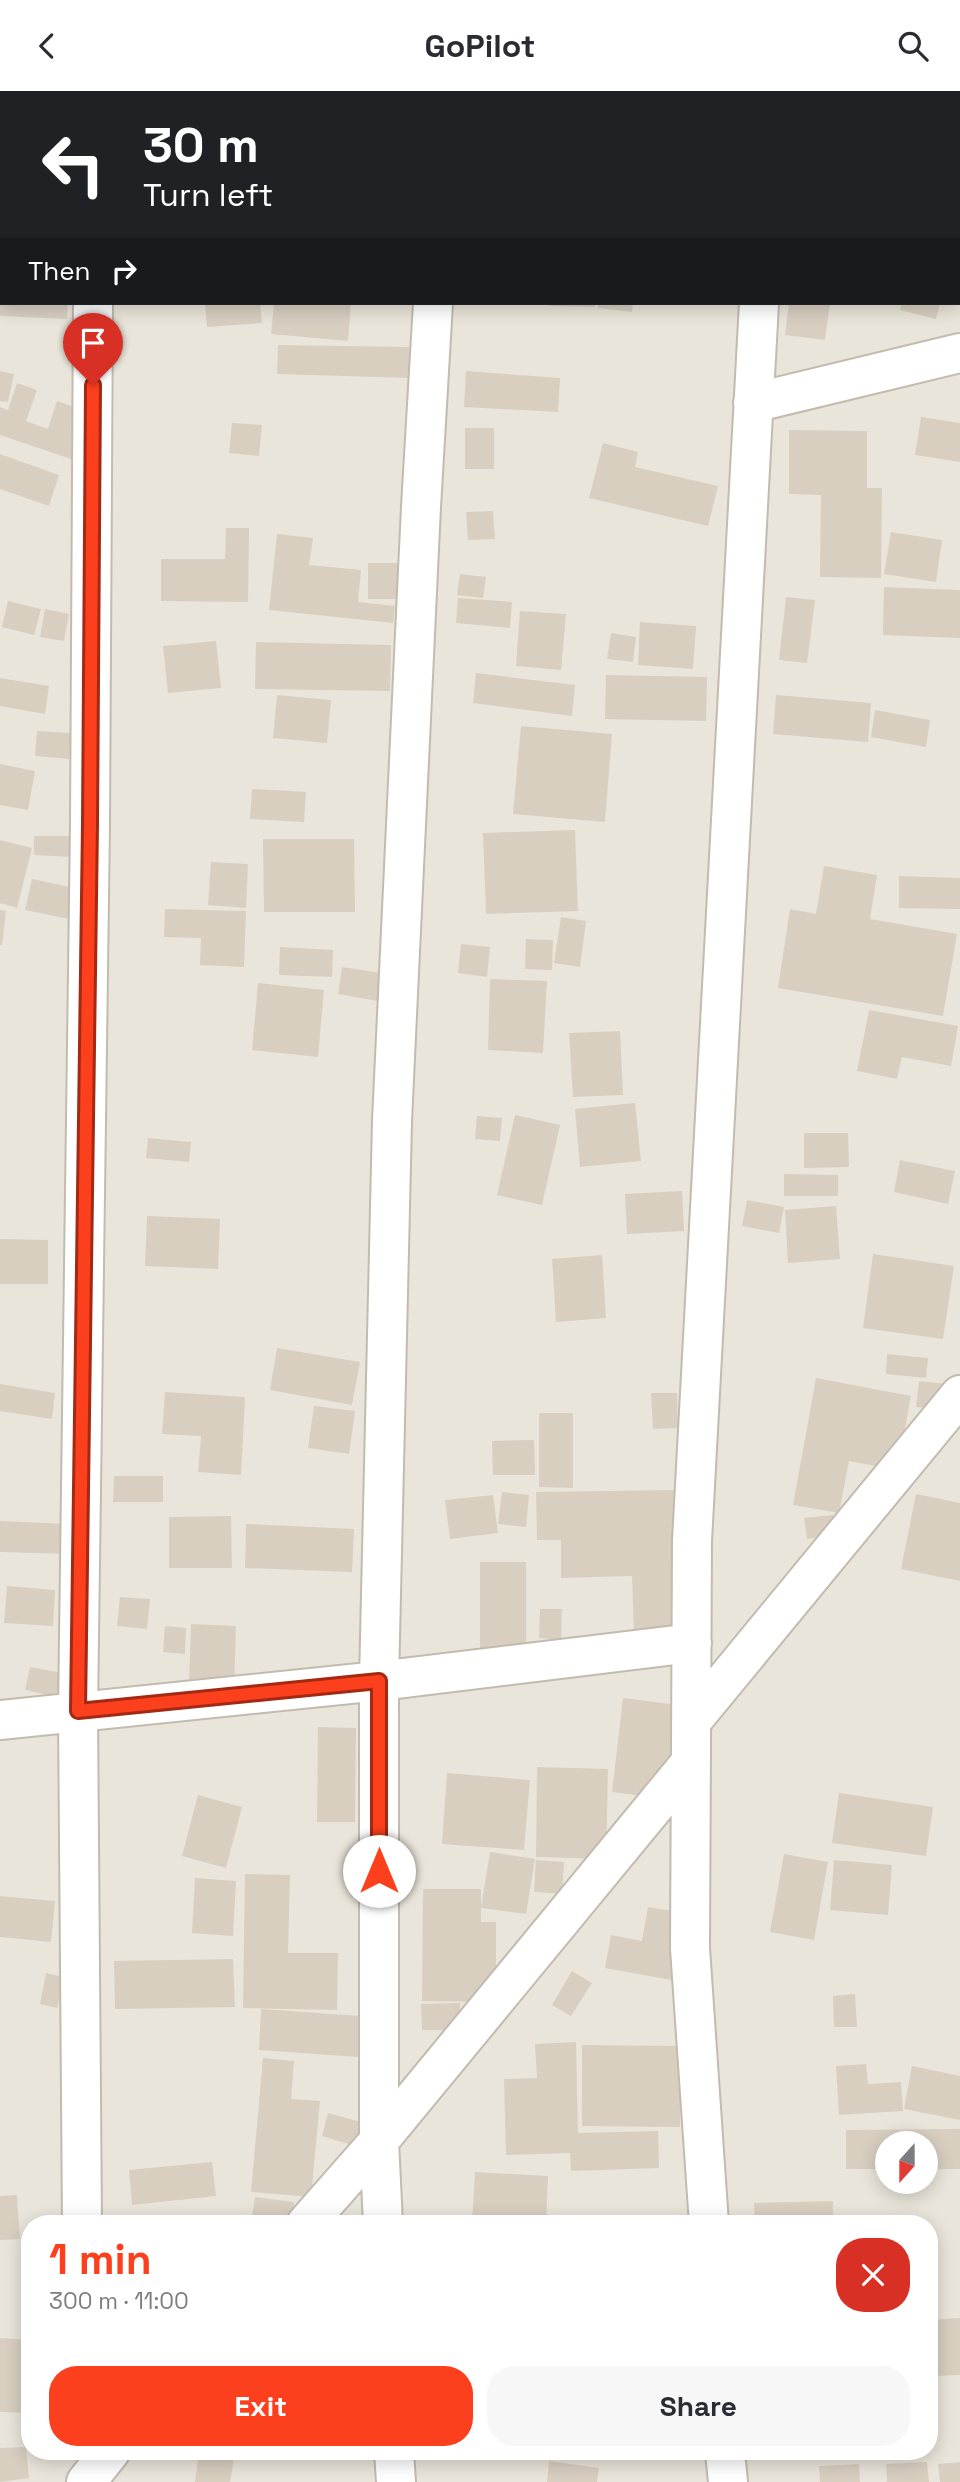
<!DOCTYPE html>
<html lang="en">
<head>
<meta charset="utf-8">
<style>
  body { margin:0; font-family:"Space Grotesk",sans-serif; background:#f7f7f7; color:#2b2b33; height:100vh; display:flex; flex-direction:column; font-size:26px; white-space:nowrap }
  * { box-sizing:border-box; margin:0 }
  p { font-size:23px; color:#7c7c81 }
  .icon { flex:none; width:38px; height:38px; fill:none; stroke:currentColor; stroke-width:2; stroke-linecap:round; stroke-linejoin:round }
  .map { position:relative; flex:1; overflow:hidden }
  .details { position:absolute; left:21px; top:2124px; width:917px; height:245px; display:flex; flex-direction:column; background:#fff; border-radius:28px; box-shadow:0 4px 18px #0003 }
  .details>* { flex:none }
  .banner { position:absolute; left:0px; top:0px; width:961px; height:214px; box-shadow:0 4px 18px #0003; background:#202124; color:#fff; overflow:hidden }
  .needle { width:46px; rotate:201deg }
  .buttons { position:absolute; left:875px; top:2040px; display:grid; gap:14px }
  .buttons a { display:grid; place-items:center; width:63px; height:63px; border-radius:50%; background:#fff; box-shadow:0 4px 18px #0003; font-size:35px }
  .pin { position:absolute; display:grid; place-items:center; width:60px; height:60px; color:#fff; margin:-72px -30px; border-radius:50% 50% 50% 0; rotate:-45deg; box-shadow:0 0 7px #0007 }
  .pin .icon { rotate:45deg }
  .me { position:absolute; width:77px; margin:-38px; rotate:0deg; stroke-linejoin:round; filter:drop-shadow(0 0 5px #0008) }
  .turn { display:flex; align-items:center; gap:24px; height:147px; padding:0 28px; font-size:32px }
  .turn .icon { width:91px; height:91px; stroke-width:2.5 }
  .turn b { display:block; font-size:49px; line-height:60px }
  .then { display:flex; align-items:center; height:66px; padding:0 28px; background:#0003; gap:14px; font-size:26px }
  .round { display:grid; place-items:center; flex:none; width:74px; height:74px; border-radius:28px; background:#f7f7f7 }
  .head { display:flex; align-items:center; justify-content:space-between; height:119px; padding:0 28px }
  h1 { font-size:42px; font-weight:700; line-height:52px; color:#fc3f1d }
  .cta { display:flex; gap:14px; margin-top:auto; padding:14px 28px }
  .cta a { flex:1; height:80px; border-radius:28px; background:#fc3f1d; color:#fff; font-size:28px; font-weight:700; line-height:80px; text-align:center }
  .cta a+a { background:#f7f7f7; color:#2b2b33 }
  header { display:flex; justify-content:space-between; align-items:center; height:91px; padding:0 28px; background:#fff; font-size:32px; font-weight:700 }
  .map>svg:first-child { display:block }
  .residential { fill:#eae5da; fill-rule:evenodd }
  .building { fill:#d8cfc1 }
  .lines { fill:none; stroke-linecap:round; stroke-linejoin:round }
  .minor-casing { stroke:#c2bbae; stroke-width:42 }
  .minor { stroke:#fff; stroke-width:38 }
  .route-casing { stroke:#a42913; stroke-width:18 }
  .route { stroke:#fc3f1d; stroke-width:12 }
</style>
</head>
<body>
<header><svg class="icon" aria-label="back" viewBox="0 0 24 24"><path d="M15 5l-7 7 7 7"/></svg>GoPilot<svg class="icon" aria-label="search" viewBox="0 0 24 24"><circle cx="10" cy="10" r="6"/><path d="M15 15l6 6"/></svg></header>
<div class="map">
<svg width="960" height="2391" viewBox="0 0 960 2391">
  <rect width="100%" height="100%" fill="#f6f3ec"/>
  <path class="residential" d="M0,0H960V2391H0ZM2,2H959V212H2ZM887,2053H926V2091H887ZM30,2133H929V2361H30Z"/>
  <path class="building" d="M0,212H68L67,228L0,225Z
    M205,212H260L262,232L207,236Z
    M274,212H351L348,250L271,243Z
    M550,212H595V216L550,215Z
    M598,212H633L632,221L598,217Z
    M789,212H830L825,249L785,244Z
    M902,212H940L936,228L900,219Z
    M278,254L409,256V287L277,283Z
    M0,280L14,283L8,311L0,310Z
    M466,280L560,287L558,321L464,316Z
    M17,292L37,299L26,330L48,338L57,310L91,322L74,369L0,344V316L8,319Z
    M921,326L960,332V371L915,364Z
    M232,332L262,334L259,365L229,362Z
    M465,337H494V378H465Z
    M789,339L867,340V397H882L881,487L820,486L821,404L789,403Z
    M603,352L638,361L635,376L718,395L708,435L589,407Z
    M0,363L59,384L49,415L0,398Z
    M493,420L495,448L468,449L466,421Z
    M226,437H249L248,511L161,510V468H225Z
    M891,441L942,449L936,491L884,483Z
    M277,443L313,447L309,474L361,479L358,511L395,515L393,532L269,519Z
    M368,472H398L397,508H368Z
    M460,483L486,486L483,507L457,504Z
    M884,496L960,499V547L883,544Z
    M786,506L815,509L807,572L779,569Z
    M458,507L512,511L510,537L456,532Z
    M8,510L41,518L34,544L2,536Z
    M45,518L69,523L64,550L40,546Z
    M520,520L566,523L561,579L516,575Z
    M640,531L696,535L693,578L638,574Z
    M611,542L636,546L633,571L607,568Z
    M216,550L221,597L168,602L163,555Z
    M256,551L391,554L390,600L255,598Z
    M476,582L575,594L572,625L473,612Z
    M606,584L707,586L706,630L605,628Z
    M0,587L49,595L45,623L0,615Z
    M277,604L331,609L327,652L273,647Z
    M776,604L871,612L868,651L773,643Z
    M875,619L930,629L926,656L871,646Z
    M521,635L612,643L605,731L513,723Z
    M37,640L71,642L69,668L35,665Z
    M0,673L35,680L28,719L0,714Z
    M252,698L306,701L304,731L250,728Z
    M575,739L578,820L486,823L483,742Z
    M34,745H71V766L34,764Z
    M263,748H354L355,821H264Z
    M0,749L32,757L17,817L0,812Z
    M211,771L248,773L246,817L208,814Z
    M824,775L877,784L870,828L957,843L943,925L778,897L790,818L816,823Z
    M899,785L960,787V818L899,817Z
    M32,788L75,797L69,828L25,819Z
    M165,818L246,820L244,876L200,874L201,847L164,846Z
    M0,819L6,820L2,854H0Z
    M561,826L586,830L580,876L554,872Z
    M526,848L553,849L552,879L525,878Z
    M461,853L490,856L487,886L458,882Z
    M280,856L333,859L332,886L279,884Z
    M342,876L388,883L383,911L338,903Z
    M490,888L547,890L543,962L488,959Z
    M258,892L324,899L318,966L252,959Z
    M869,919L958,935L951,975L902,966L897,988L857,980Z
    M620,940L623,1004L573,1006L569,942Z
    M635,1012L641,1070L580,1076L575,1018Z
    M515,1024L560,1034L542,1114L497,1104Z
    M477,1025L502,1027L500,1050L475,1048Z
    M804,1042H848L849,1076L804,1077Z
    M148,1047L191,1051L189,1071L146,1067Z
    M900,1069L955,1080L948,1113L894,1101Z
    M784,1083L838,1084V1105H784Z
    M682,1100L684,1140L627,1143L625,1103Z
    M747,1109L784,1116L779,1142L742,1135Z
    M836,1115L840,1168L788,1172L785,1119Z
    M147,1125L220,1128L218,1178L145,1175Z
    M0,1148L48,1149V1193H0Z
    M873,1163L954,1175L943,1248L863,1237Z
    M602,1164L606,1227L556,1231L552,1168Z
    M277,1257L360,1271L352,1314L270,1299Z
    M887,1263L928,1267L926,1287L886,1283Z
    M816,1287L911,1305L897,1379L849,1370L839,1422L793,1414Z
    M919,1290L946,1293L943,1318L916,1316Z
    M0,1293L55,1302L52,1328L0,1320Z
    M165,1301L245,1306L241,1384L198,1381L201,1345L162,1343Z
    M651,1302H677L678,1337L653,1338Z
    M314,1315L355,1320L349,1363L308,1357Z
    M539,1322H573V1397L539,1396Z
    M534,1349L535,1384H493L492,1350Z
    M114,1385H163V1411H113Z
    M674,1399L676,1543L634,1544L632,1485L561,1487V1449H537L536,1401Z
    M502,1401L529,1404L526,1436L498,1433Z
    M916,1403L960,1412V1490L901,1478Z
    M493,1404L498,1442L450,1448L445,1409Z
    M833,1424L836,1444L807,1448L804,1427Z
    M231,1425L232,1477H169V1426Z
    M0,1430L68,1433L67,1463L0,1461Z
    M246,1433L354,1438L352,1481L245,1477Z
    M480,1471H526V1575L480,1574Z
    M7,1495L55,1499L53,1535L4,1532Z
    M120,1506L150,1508L147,1538L117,1535Z
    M540,1518H562L561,1549L539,1547Z
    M191,1533L236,1535L234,1596L189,1595Z
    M165,1535L186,1537L185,1563L163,1561Z
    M30,1576L62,1582L58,1606L25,1599Z
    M623,1607L678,1614L667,1708L612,1701Z
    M318,1636L356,1637L355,1731H317Z
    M537,1676L608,1678L606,1768L536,1766Z
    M447,1682L530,1689L524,1759L442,1753Z
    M839,1702L933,1716L926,1765L832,1752Z
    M198,1704L242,1716L226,1777L182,1765Z
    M490,1761L535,1768L526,1823L481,1817V1831H496V1911L422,1910L423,1798H481V1816Z
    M784,1763L828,1771L814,1849L770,1841Z
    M536,1769L564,1771L562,1803L534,1801Z
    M834,1769L892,1774L888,1824L830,1819Z
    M245,1783L290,1784L288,1862H338L337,1919L243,1917Z
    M195,1787L236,1790L233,1845L192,1842Z
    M0,1805L55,1810L51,1851L0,1846Z
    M648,1816L683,1822L671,1889L605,1877L611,1844L642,1850Z
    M233,1868L235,1916L115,1918L114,1870Z
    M572,1880L592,1892L571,1925L552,1914Z
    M46,1882L64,1886L57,1917L40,1913Z
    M855,1903L857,1936H834L833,1905Z
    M460,1912L461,1939H422L421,1913Z
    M261,1918L361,1925L358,1966L259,1959Z
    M576,1951L578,2042L658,2040L659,2077L571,2080L570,2062L506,2064L504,1988L537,1987L535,1953Z
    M582,1954L680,1955V2036L582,2035Z
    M263,1967L294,1970L291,2008L320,2010L311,2106L251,2101Z
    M866,1973L868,1993L901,1991L903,2020L839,2024L836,1975Z
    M912,1975L960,1985V2029L904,2018Z
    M328,2022L361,2031L355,2055L322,2045Z
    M960,2038V2078H926V2053H887V2078H846V2039Z
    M212,2071L216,2105L132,2114L129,2079Z
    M475,2081L548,2085L546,2133H472Z
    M17,2104L20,2148L0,2149V2105Z
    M255,2106L294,2111L291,2133H251Z
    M833,2110V2133H755L754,2112Z
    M960,2227V2284L931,2285L929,2229Z
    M0,2247L30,2249V2322L0,2321Z
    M26,2356L29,2387L0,2391V2357Z
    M199,2361H235L230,2391H195Z
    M549,2370L599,2377L597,2391H547Z
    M927,2371L929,2391H887L886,2373Z
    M960,2371V2391H940L938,2373Z
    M859,2373L860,2391H820L819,2375Z"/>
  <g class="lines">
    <g class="minor-casing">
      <path id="minor" d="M160,0L162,2
        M317,2L327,0
        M445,2V0
        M770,2V0
        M0,57H2
        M753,312L960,262
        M0,1629L379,1590L692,1552
        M691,1631L960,1304
        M82,2133L78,1620L90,733L93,212
        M306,2133L379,2050L691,1671
        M383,2133L379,2050V1590L392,1030L421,416L433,212
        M709,2133L690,1857L692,1450L759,212
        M394,2361L396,2391
        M725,2361L728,2391
        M86,2391L110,2361"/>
    </g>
    <use href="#minor" class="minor"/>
  </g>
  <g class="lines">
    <g class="route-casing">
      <path id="route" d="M93,294L90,733L78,1620L379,1590V1780"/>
    </g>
    <use href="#route" class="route"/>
  </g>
</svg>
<div class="buttons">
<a><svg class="needle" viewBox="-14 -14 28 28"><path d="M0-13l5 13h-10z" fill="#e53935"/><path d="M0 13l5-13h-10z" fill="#7c7c81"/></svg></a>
</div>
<div class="pin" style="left:93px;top:294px;background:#d93025"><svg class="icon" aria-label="arrive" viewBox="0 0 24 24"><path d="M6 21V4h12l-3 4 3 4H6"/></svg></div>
<svg class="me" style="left:379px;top:1780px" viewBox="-20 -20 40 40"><circle r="19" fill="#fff"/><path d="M0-13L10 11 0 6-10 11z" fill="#fc3f1d"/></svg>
<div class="banner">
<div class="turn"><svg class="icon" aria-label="left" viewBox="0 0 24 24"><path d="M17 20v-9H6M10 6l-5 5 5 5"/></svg><div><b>30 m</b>Turn left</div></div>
<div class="then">Then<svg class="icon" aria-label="right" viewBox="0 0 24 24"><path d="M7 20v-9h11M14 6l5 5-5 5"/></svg></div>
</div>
<section class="details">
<div class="head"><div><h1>1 min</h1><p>300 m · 11:00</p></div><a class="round" style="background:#d93025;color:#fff"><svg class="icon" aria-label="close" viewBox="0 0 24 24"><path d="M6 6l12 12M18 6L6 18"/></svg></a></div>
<div class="cta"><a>Exit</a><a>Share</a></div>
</section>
</div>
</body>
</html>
